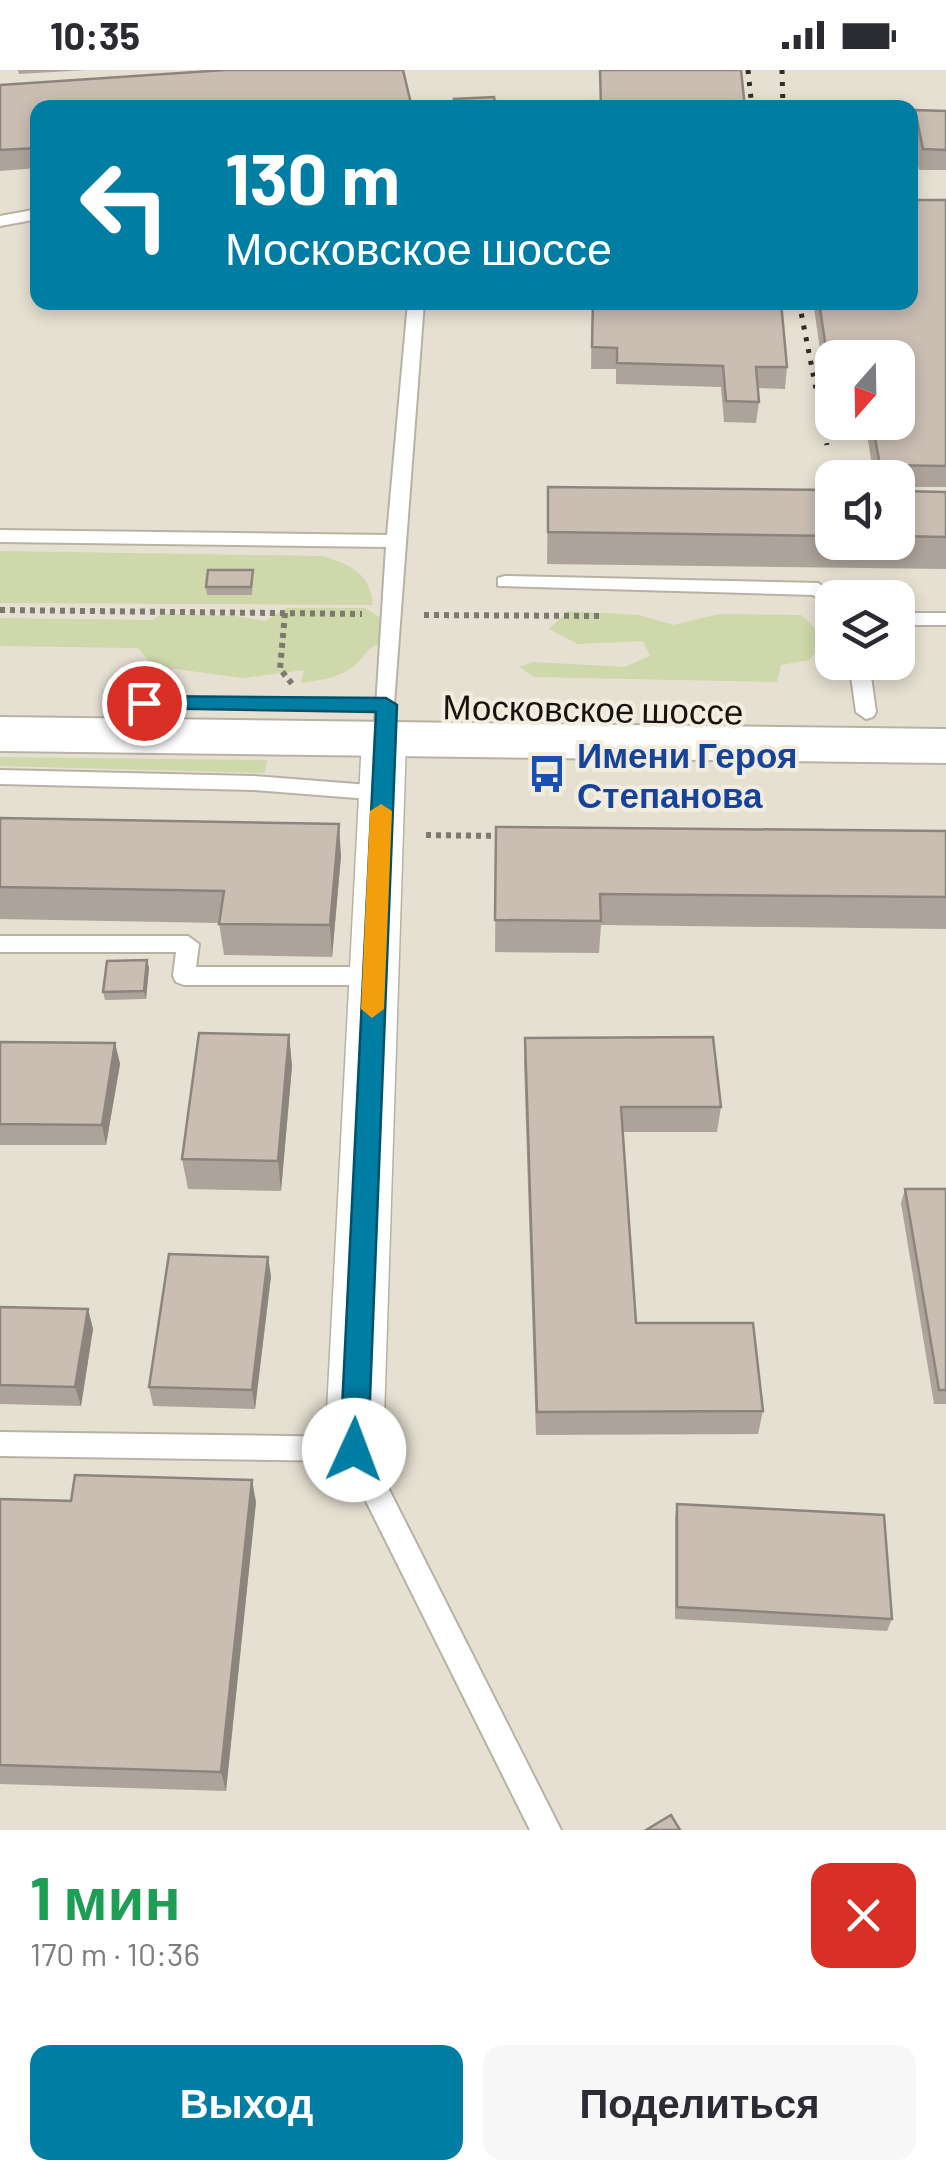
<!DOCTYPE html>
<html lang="ru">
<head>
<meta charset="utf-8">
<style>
  body { margin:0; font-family:Barlow,sans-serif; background:#f7f7f7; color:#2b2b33; height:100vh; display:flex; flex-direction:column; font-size:38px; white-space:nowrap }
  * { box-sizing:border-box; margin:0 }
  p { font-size:32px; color:#7c7c81 }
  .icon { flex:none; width:55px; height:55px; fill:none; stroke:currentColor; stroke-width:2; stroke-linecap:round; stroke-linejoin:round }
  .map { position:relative; height:1760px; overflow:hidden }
  .side { display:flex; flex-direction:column; background:#fff; flex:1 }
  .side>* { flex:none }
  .top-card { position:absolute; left:30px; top:30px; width:888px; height:210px; border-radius:20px; box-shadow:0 5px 15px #0003; background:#007da3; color:#fff; overflow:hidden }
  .needle { width:65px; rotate:200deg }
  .tools { position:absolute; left:815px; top:270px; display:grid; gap:20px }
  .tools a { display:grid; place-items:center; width:100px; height:100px; border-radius:20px; background:#fff; box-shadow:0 5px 15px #0003; font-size:50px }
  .pin { position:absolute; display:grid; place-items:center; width:85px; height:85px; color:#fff; margin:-42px; border:5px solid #fff; border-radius:50%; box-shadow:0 2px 10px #0007 }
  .me { position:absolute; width:110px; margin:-55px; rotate:2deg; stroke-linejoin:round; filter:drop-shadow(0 0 8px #0008) }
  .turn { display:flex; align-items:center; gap:35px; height:210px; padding:0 30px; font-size:45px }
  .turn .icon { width:130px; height:130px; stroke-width:2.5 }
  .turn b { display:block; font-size:70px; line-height:85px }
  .round { display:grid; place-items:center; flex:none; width:105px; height:105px; border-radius:20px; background:#f7f7f7 }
  .head { display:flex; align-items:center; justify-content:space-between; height:170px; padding:0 30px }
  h1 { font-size:60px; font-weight:700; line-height:75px; color:#1e9e55 }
  .cta { display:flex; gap:20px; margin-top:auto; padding:20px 30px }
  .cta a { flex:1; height:115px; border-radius:20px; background:#007da3; color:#fff; font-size:40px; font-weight:700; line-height:115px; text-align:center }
  .cta a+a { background:#f7f7f7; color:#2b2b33 }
  .status { display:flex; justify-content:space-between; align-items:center; height:70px; padding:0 50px; background:#fff; direction:ltr }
  .status svg { height:28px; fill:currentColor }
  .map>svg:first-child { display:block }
  .green { fill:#ced8aa }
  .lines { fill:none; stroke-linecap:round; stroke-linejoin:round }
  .lane-casing { stroke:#b8b2a4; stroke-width:4 }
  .street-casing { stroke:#b8b2a4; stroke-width:3 }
  .secondary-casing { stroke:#b8b2a4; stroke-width:4 }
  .path { stroke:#7d796f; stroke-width:6; stroke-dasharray:5 5; stroke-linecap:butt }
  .lane { fill:#fff; fill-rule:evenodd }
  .street { fill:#fff; fill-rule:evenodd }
  .secondary { fill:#fff; fill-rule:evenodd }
  .rail { stroke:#2f2d26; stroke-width:5; stroke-dasharray:4 8; stroke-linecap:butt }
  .wall { fill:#aea39a; fill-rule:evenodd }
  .shaded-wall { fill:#8d857d }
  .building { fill:#cabeb3; stroke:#8d857d; stroke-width:2.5 }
  .route { fill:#007da3; stroke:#00516a; stroke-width:2.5 }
  .slow { fill:#f59e0b }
  .labels { text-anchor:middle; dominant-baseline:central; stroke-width:8; stroke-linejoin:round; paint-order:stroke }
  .street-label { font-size:35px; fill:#15130e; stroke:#f2edde }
  .transit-label { font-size:35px; font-weight:bold; fill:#164399; stroke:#f2edde; text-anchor:start }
</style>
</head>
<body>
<div class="status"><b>10:35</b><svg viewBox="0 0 49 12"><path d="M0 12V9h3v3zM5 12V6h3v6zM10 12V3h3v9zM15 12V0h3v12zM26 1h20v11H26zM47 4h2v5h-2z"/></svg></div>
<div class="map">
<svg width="946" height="1760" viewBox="0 0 946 1760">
  <rect width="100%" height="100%" fill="#e5e0d1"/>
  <path class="green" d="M0,481L323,486C351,495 370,503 373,535L0,533Z
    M287,538H365L385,551L379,574C367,578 365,586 355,595C340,608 320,610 301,613L304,600L243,608L153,596L138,578L0,576V548L152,550L162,544L235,546L265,551Z
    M568,541L639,545L674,555L719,544L801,545L826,569L809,590L781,595L777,612L534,607L519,597L533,592L625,597L650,586L643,571L578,574L549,559Z
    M0,687L267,690L265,703L0,696Z"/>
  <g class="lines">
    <g class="lane-casing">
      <path id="lane" d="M38,139V149L0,156V146Z
        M408,232H424L391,674L384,676L374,669L386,477L0,472V460L387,465Z
        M505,506L818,513L839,528H832V537L813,525L498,516V508Z
        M898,543H946V555H898Z
        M849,592H869L876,642L873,647L866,649L856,642Z
        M0,700L253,706L382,716L393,723L382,730L253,720L0,714Z
        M0,866H188L199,874L196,897H374L382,900L385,906L382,912L374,915H184L176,912L173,906L176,882H0Z
        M0,1362L354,1367L364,1370L561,1760H530L346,1391L0,1386Z"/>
    </g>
    <g class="street-casing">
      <path id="street" d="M384,654L399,658L406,669L383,1379L374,1398L354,1405L334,1398L325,1379L362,669L369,658Z"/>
    </g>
    <g class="secondary-casing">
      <path id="secondary" d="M0,647L946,659V693L0,681Z"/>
    </g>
    <path class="path" d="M0,540L362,544
      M285,543L280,599L293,615
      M424,545L601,546
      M426,765L504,766"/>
    <use href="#lane" class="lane"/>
    <use href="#street" class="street"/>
    <use href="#secondary" class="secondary"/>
    <path class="rail" d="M748,0L752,38
      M782,0L783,38
      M799,232L827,375"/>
  </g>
  <path class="wall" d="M18,0H86L19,4Z
    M0,15L38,38V98L0,101Z
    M915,40L946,41V100H919L912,61Z
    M946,130V417H898V408H874L866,358H832L813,232H910ZM832,288L898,352H832Z
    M592,232H781L787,297L785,319L758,318L759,332L756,353L724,352L721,317L616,314V299H591Z
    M548,417L832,420V472H898V421L946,422V499L547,494Z
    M253,500L252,525H207L206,517Z
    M0,748L341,786L332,887L224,885L219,853L0,849Z
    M496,757L946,761V859L601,855L599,883L495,882Z
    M147,890L149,898L146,929L105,930L103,922Z
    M289,965L292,996L281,1121L188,1119L182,1089Z
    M525,968L721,1037L717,1062H622L636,1253L763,1341L758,1364L536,1365L524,993Z
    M0,972L115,973L120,994L106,1075H0Z
    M905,1119H946V1334H934L901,1133Z
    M271,1206L255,1339L153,1336L149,1317Z
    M0,1237L88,1239L93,1259L81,1336L0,1334Z
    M0,1429L256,1432L226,1721L0,1714Z
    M677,1434L892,1549L887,1561L675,1549V1447Z"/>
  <path class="shaded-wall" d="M339,754L341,786L332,887L330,855Z
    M147,890L149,898L146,929L144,921Z
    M289,965L292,996L281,1121L278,1091Z
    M115,973L120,994L106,1075L102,1055Z
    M268,1187L271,1206L255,1339L252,1320Z
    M88,1239L93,1259L81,1336L75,1317Z
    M252,1410L256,1432L226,1721L221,1702Z"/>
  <path class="building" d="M225,0H403L412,38H38V78L0,80V15Z
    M600,0H741L745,38L601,37Z
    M494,27L496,38H456L454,29Z
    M915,40L946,41V80L923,79Z
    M910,130H946V396L880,395L872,352H898V288H832V318L819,232H910Z
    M593,232H781L787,297H756L759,332L726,331L723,296L617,293V278L592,277Z
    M548,417L832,420V466L548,462Z
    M898,421L946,422V467L898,466Z
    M208,500H253L251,517H206Z
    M0,748L339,754L330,855L219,854L224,821L0,817Z
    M496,757L946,761V827L600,824L601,851L495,850Z
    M147,890L144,921L103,922L107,891Z
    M199,963L289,965L278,1091L182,1089Z
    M713,967L721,1037H621L636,1253H753L763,1341L537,1342L525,968Z
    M0,972L115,973L102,1055L0,1054Z
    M905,1119H946V1320H939Z
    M169,1184L268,1187L252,1320L149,1317Z
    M0,1237L88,1239L75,1317L0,1315Z
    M75,1405L252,1410L221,1702L0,1695V1429L71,1431Z
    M677,1434L884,1445L892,1549L677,1537Z
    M671,1745L680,1760H646Z"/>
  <path class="route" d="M144,626L386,628L397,635L368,1380L364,1388L354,1392L344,1388L340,1380L376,642L137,638V628Z"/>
  <path class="slow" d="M381,734L392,741L384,939L372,948L361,939L370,741Z"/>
  <defs>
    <g id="bus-bare" transform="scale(3)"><path d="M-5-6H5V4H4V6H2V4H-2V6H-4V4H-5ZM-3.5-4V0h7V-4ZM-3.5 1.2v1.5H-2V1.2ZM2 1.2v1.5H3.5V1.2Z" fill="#1a4fb4" stroke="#f2edde" stroke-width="2.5" paint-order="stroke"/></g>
  </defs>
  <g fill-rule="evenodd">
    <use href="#bus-bare" x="547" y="704"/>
  </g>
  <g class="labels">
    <g class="street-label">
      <text transform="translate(593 638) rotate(1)">Московское шоссе</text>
    </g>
    <g class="transit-label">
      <text x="577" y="684">Имени Героя<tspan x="577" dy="40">Степанова</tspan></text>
    </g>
  </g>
</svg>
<div class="tools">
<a><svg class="needle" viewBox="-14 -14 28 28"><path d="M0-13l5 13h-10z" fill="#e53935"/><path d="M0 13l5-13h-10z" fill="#7c7c81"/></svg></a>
<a><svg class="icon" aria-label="sound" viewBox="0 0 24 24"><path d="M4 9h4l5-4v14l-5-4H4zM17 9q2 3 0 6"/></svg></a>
<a><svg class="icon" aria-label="layers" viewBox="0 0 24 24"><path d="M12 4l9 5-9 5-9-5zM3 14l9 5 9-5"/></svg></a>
</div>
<div class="pin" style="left:144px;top:633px;background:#d93025"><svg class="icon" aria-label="arrive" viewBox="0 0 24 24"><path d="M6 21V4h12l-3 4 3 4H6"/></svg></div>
<svg class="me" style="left:354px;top:1380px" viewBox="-20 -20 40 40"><circle r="19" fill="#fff"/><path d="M0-13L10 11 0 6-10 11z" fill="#007da3"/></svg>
<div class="top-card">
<div class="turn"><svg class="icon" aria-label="left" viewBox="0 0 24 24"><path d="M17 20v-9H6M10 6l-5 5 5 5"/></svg><div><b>130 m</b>Московское шоссе</div></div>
</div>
</div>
<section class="side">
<div class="head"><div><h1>1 мин</h1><p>170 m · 10:36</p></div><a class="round" style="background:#d93025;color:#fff"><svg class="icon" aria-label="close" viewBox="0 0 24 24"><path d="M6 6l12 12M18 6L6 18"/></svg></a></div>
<div class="cta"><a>Выход</a><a>Поделиться</a></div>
</section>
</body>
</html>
